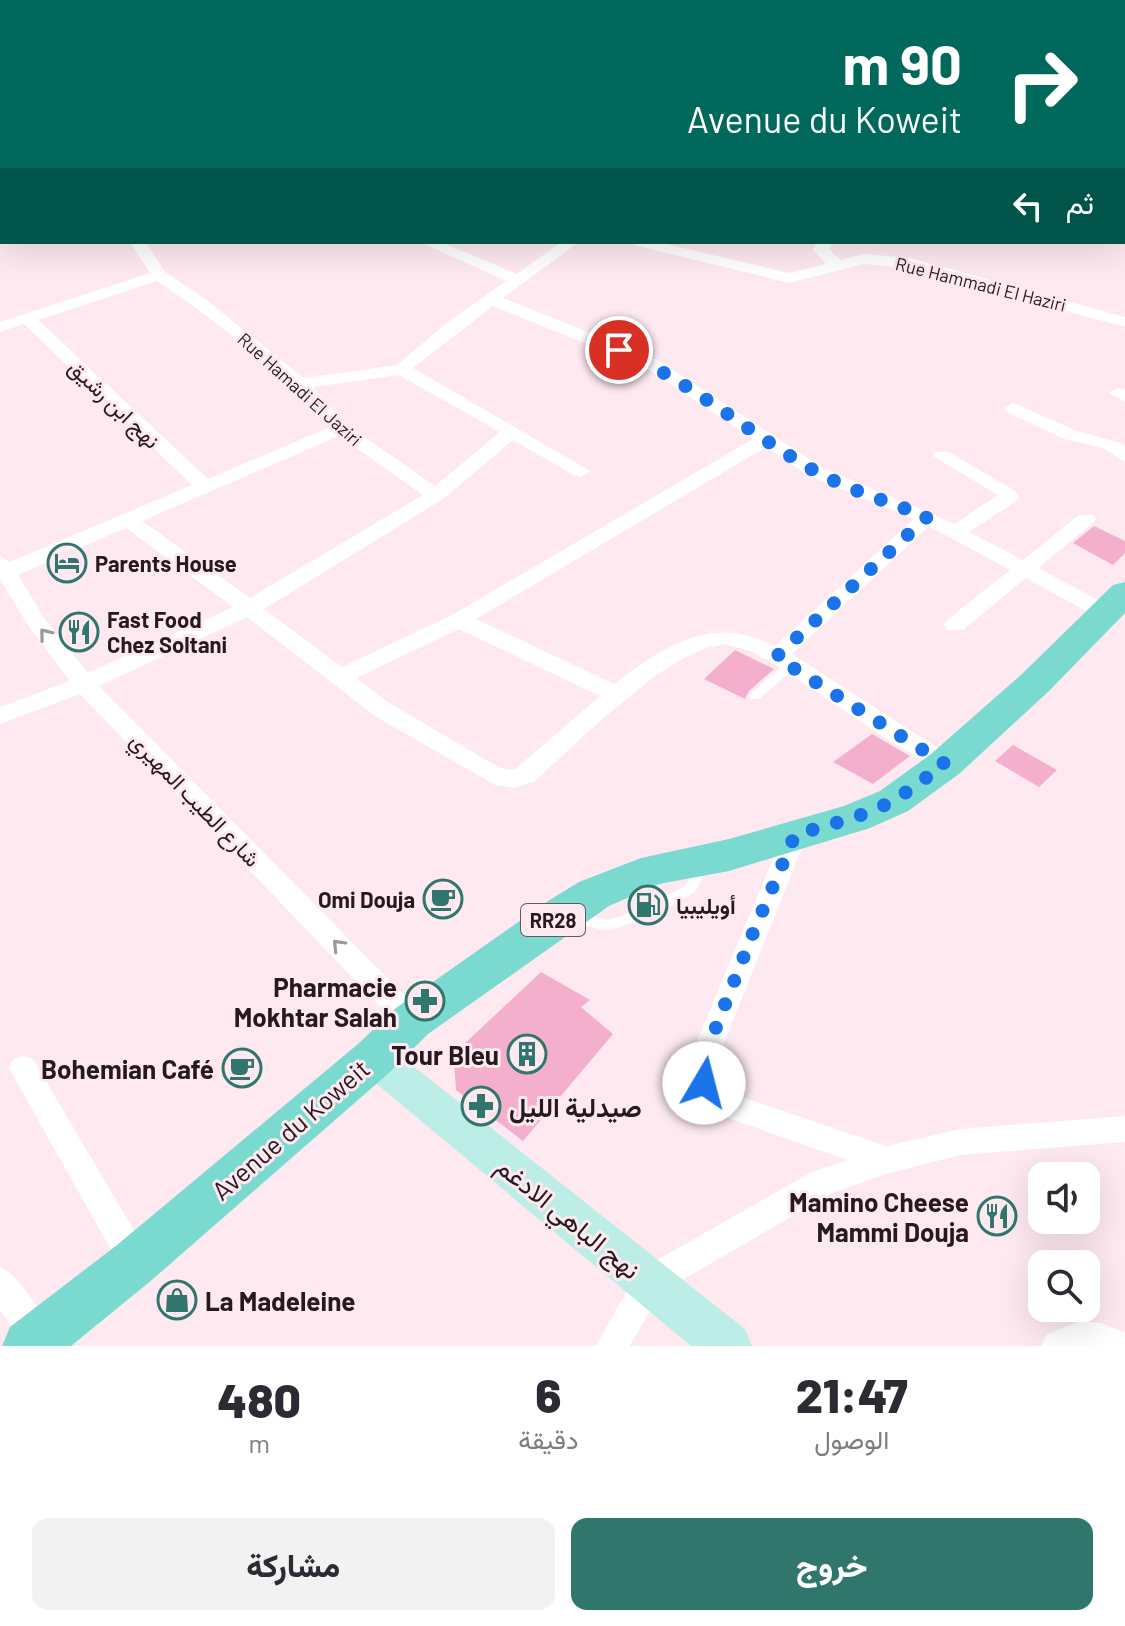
<!DOCTYPE html>
<html lang="ar">
<head>
<meta charset="utf-8">
<style>
  body { margin:0; font-family:Barlow,Vazirmatn,sans-serif; background:#f2f2f3; color:#2b2b33; direction:rtl; height:100vh; display:flex; flex-direction:column; font-size:30px; white-space:nowrap }
  * { box-sizing:border-box; margin:0 }
  p { font-size:26px; color:#7c7c81 }
  .icon { flex:none; width:44px; height:44px; fill:none; stroke:currentColor; stroke-width:2; stroke-linecap:round; stroke-linejoin:round }
  .map { position:relative; height:1346px; overflow:hidden; direction:ltr }
  .sheet { display:flex; flex-direction:column; background:#fff; flex:1 }
  .sheet>* { flex:none }
  .banner { position:absolute; left:0px; top:0px; width:1126px; height:244px; box-shadow:0 8px 32px #0002; direction:rtl; background:#00695c; color:#fff; overflow:hidden }
  .buttons { position:absolute; left:1028px; top:1162px; display:grid; gap:16px }
  .buttons a { display:grid; place-items:center; width:72px; height:72px; border-radius:16px; background:#fff; box-shadow:0 8px 32px #0002; font-size:40px }
  .pin { position:absolute; display:grid; place-items:center; width:68px; height:68px; color:#fff; margin:-34px; border:4px solid #fff; border-radius:50%; box-shadow:0 2px 8px #0007 }
  .me { position:absolute; width:88px; margin:-44px; rotate:8deg; stroke-linejoin:round; filter:drop-shadow(0 0 6px #0008) }
  .turn { display:flex; align-items:center; gap:28px; height:168px; padding:0 32px; font-size:36px }
  .turn .icon { width:104px; height:104px; stroke-width:2.5 }
  .turn b { display:block; font-size:56px; line-height:68px }
  .then { display:flex; align-items:center; height:76px; padding:0 32px; background:#0003; gap:16px; font-size:30px }
  .eta { display:flex; justify-content:space-evenly; align-items:center; height:136px; text-align:center }
  .eta b { font-size:48px; font-weight:800; line-height:56px }
  .cta { display:flex; gap:16px; margin-top:auto; padding:16px 32px }
  .cta a { flex:1; height:92px; border-radius:16px; background:#30766d; color:#fff; font-size:32px; font-weight:800; line-height:92px; text-align:center }
  .cta a+a { background:#f2f2f3; color:#2b2b33 }
  .map>svg:first-child { display:block }
  .building { fill:#f4afcd }
  .lines { fill:none; stroke-linecap:round; stroke-linejoin:round }
  .service { fill:#fff; fill-rule:evenodd }
  .minor { fill:#fff; fill-rule:evenodd }
  .tertiary { fill:#fff; fill-rule:evenodd }
  .secondary { fill:#bcede7; fill-rule:evenodd }
  .primary { fill:#7adad0; fill-rule:evenodd }
  .oneway { stroke:#9d989a }
  .route { stroke:#1a73e8; stroke-width:14; stroke-dasharray:0 25.2 }
  .labels { text-anchor:middle; dominant-baseline:central; stroke-width:6; stroke-linejoin:round; paint-order:stroke }
  .far-street-label { font-size:18px; fill:#261a1f; stroke:#fee9f1 }
  .shield { fill:#fee9f1; stroke:#67585e; stroke-width:2 }
  .shield-label { font-size:20px; font-weight:bold; fill:#261a1f }
  .street-label { font-size:22px; fill:#261a1f; stroke:#fee9f1 }
  .poi-label { font-size:22px; font-weight:bold; fill:#261a1f; stroke:#fee9f1; text-anchor:start }
  .near-poi-label { font-size:26px; font-weight:bold; fill:#261a1f; stroke:#fee9f1; text-anchor:end }
  .near-street-label { font-size:26px; fill:#261a1f; stroke:#fee9f1 }
</style>
</head>
<body>
<div class="map">
<svg width="1125" height="1346" viewBox="0 0 1125 1346">
  <rect width="100%" height="100%" fill="#fee9f1"/>
  <path class="building" d="M1094,526L1125,541V553L1113,565L1073,543Z
    M735,650L774,669L749,691L745,699L704,679Z
    M872,734L910,756L873,784L833,762Z
    M1013,745L1057,770L1039,787L995,761Z
    M541,972L590,1000L581,1007L613,1034L523,1141L456,1090L454,1062L461,1047Z"/>
  <g class="lines">
    <path class="service" d="M791,661L795,662L796,665L795,668L759,699H751L749,696L751,693L787,662Z
      M695,860L699,862C703,873 703,882 695,891C689,899 619,930 608,930C596,930 581,923 570,920L569,916L570,912L575,911L607,920L619,917L685,887C692,876 686,871 691,862Z"/>
    <path class="minor" d="M901,0H915L917,2H903Z
      M0,33H2V41H0Z
      M0,103L2,104V112L0,111Z
      M0,153H2V161H0Z
      M1124,227H1125V237H1124Z
      M130,242H146L165,272L204,298L304,378L397,365L445,324L506,281L420,242H441L517,274L561,242H579L503,298L658,360L823,468L955,524L998,495L933,456L935,452H949L1015,491L1019,497L1016,501L969,532L1023,560L1079,515H1093L1096,519L1093,523L1038,568L1113,608L1117,613L1106,620L1099,618L1026,578L963,630H947L944,625L947,620L1010,570L929,526L792,654L953,758L957,764L953,770L945,772L888,740L775,664L751,651L724,644L706,648L682,659L655,676L601,720L535,781L514,788L495,785L375,716L247,617L99,686L422,1013L426,1021L422,1029L412,1033L402,1029L80,694L0,724V707L70,681L29,627L0,579V556L10,562L192,485L24,324L0,332V322L150,273ZM157,281C220,323 279,371 330,427L208,479L38,320ZM493,306L646,368L753,439L452,615L342,667L264,609L443,499L513,440L574,475L581,477L590,471L413,368ZM399,375L500,432L435,486L347,425L313,387ZM339,436L423,495L250,598L142,521ZM766,447L809,476L914,519L775,646C711,613 666,646 614,684L476,619ZM126,528L233,607L88,673L44,618L18,575ZM459,629L600,696L514,770L500,768L391,704L356,678Z
      M631,242H658L789,273L826,264L813,250L816,242H832L829,249L840,260L864,254L910,258L1125,317V327L909,268L864,264L789,283L634,245Z
      M1118,388L1125,390V402L1109,393Z
      M1013,403L1077,431L1121,443L1125,446V462L1103,448L1064,439L1007,412L1004,408Z
      M795,826L804,828L807,835L720,1053C716,1075 720,1085 739,1096L886,1146L960,1129L1125,1116V1142L960,1155L886,1174L832,1193L660,1293L630,1346H596L638,1271L812,1172L847,1160L720,1115L700,1099L690,1078L692,1053L783,835L786,828Z
      M23,1056L33,1059L146,1251L151,1262L146,1273L135,1277L124,1273L9,1068L13,1059Z
      M0,1267C20,1275 46,1319 54,1339L51,1346H24L0,1310Z
      M1080,1321L1101,1323L1125,1333V1346H1041L1046,1335Z"/>
    <path class="tertiary" d="M266,0H297L298,2H267Z
      M2,12V22L0,23V13Z
      M1125,31V41L1124,42V32Z
      M1124,131H1125V142H1124Z"/>
    <path class="secondary" d="M374,1040L388,1046L745,1329L752,1346H691L360,1070L354,1058L360,1046Z"/>
    <path class="primary" d="M1125,582V613L1049,691L959,774L908,811L870,828L729,871L659,884L609,906L428,1034L390,1072L153,1279L71,1346H2L10,1327L117,1245L358,1044L396,1008L548,901L579,882L641,858L729,839L844,806L880,791L931,754L1023,673L1113,585Z"/>
  </g>
  <defs><path id="oneway-chevron" d="M-2-3.5L2.5 0L-2 3.5" fill="none" stroke-width="1.6" stroke-linecap="round" stroke-linejoin="round" transform="scale(2)"/></defs>
  <g class="oneway">
    <use href="#oneway-chevron" transform="translate(45 634) rotate(-129)"/>
    <use href="#oneway-chevron" transform="translate(338 945) rotate(-134)"/>
  </g>
  <g class="lines">
    <path class="route" d="M619,350C690,381 747,432 813,470C848,490 890,502 927,517L776,657L945,764L894,801L856,817L795,835L753,933L706,1053L702,1072L704,1083"/>
  </g>
  <defs>
    <g id="hotel-ring" transform="scale(2)"><circle r="9.5" fill="#fee9f1" stroke="#30766d" stroke-width="1.5"/><path d="M-6-4.5h1.5V1H6V5H4.5V3h-9V5H-6ZM-4 0a1.8 1.8 0 1 1 3.6 0ZM.5 0V-2.5h3Q6-2.5 6 0Z" fill="#30766d"/></g>
    <g id="restaurant-ring" transform="scale(2)"><circle r="9.5" fill="#fee9f1" stroke="#30766d" stroke-width="1.5"/><path d="M-5-6h1v4h1v-4h1v4h1v-4h1v5L-1.5 .5V6h-2V.5L-5-1ZM5-6V6H3V1.5H1.5Q1.5-4 5-6Z" fill="#30766d"/></g>
    <g id="cafe-ring" transform="scale(2)"><circle r="9.5" fill="#fee9f1" stroke="#30766d" stroke-width="1.5"/><path d="M-5.5-4.5H6V0H3Q3 3.5 0 3.5H-2.5Q-5.5 3.5-5.5 0ZM3-3.2v2h1.7v-2ZM-6 4.5H4V6H-6Z" fill="#30766d"/></g>
    <g id="fuel-ring" transform="scale(2)"><circle r="9.5" fill="#fee9f1" stroke="#30766d" stroke-width="1.5"/><path d="M-5.5-6h7V0h2V4h1.3V-2.5L3-4.5l.8-.8L6-3V5H2.5V1h-1V6h-7ZM-4.2-4.7v3.2H.2V-4.7Z" fill="#30766d"/></g>
    <g id="pharmacy-ring" transform="scale(2)"><circle r="9.5" fill="#fee9f1" stroke="#30766d" stroke-width="1.5"/><path d="M-2-6h4v4h4v4h-4v4h-4v-4h-4v-4h4Z" fill="#30766d"/></g>
    <g id="building-ring" transform="scale(2)"><circle r="9.5" fill="#fee9f1" stroke="#30766d" stroke-width="1.5"/><path d="M-4-6H4V6H1V3H-1V6H-4ZM-2.5-4.3h1.7v1.8h-1.7ZM.8-4.3h1.7v1.8H.8ZM-2.5-1h1.7V.8h-1.7ZM.8-1h1.7V.8H.8Z" fill="#30766d"/></g>
    <g id="shop-ring" transform="scale(2)"><circle r="9.5" fill="#fee9f1" stroke="#30766d" stroke-width="1.5"/><path d="M-5-2.5h2.3a2.7 3.5 0 0 1 5.4 0H5L5.5 6h-11ZM-1.5-2.5h3a1.5 2.3 0 0 0-3 0Z" fill="#30766d"/></g>
  </defs>
  <g fill-rule="evenodd">
    <use href="#hotel-ring" x="67" y="563"/>
    <use href="#restaurant-ring" x="79" y="632"/>
    <use href="#cafe-ring" x="443" y="899"/>
    <use href="#fuel-ring" x="648" y="905"/>
    <use href="#pharmacy-ring" x="425" y="1001"/>
    <use href="#building-ring" x="527" y="1054"/>
    <use href="#cafe-ring" x="242" y="1068"/>
    <use href="#pharmacy-ring" x="481" y="1106"/>
    <use href="#restaurant-ring" x="997" y="1216"/>
    <use href="#shop-ring" x="177" y="1300"/>
  </g>
  <g class="labels">
    <g class="far-street-label">
      <text transform="translate(981 284) rotate(14)">Rue Hammadi El Haziri</text>
      <text transform="translate(300 389) rotate(42)">Rue Hamadi El Jaziri</text>
    </g>
    <rect class="shield" x="521" y="904" width="64" height="32" rx="6"/>
    <g class="shield-label">
      <text x="553" y="920">RR28</text>
    </g>
    <g class="street-label">
      <text transform="translate(115 403) rotate(44)">نهج ابن رشيق</text>
      <text transform="translate(196 799) rotate(46)">شارع الطيب المهيري</text>
    </g>
    <g class="poi-label">
      <text x="95" y="563">Parents House</text>
      <text x="107" y="619">Fast Food<tspan x="107" dy="25">Chez Soltani</tspan></text>
      <text x="415" y="899" text-anchor="end">Omi Douja</text>
      <text x="676" y="905">أويليبيا</text>
    </g>
    <g class="near-poi-label">
      <text x="397" y="986">Pharmacie<tspan x="397" dy="30">Mokhtar Salah</tspan></text>
      <text x="499" y="1054">Tour Bleu</text>
      <text x="214" y="1068">Bohemian Café</text>
      <text x="509" y="1106" text-anchor="start">صيدلية الليل</text>
      <text x="969" y="1201">Mamino Cheese<tspan x="969" dy="30">Mammi Douja</tspan></text>
      <text x="205" y="1300" text-anchor="start">La Madeleine</text>
    </g>
    <g class="near-street-label">
      <text transform="translate(290 1129) rotate(-41)">Avenue du Koweit</text>
      <text transform="translate(569 1217) rotate(39)">نهج الباهي الادغم</text>
    </g>
  </g>
</svg>
<div class="buttons">
<a><svg class="icon" aria-label="sound" viewBox="0 0 24 24"><path d="M4 9h4l5-4v14l-5-4H4zM17 9q2 3 0 6"/></svg></a>
<a><svg class="icon" aria-label="search" viewBox="0 0 24 24"><circle cx="10" cy="10" r="6"/><path d="M15 15l6 6"/></svg></a>
</div>
<div class="pin" style="left:619px;top:350px;background:#d93025"><svg class="icon" aria-label="arrive" viewBox="0 0 24 24"><path d="M6 21V4h12l-3 4 3 4H6"/></svg></div>
<svg class="me" style="left:704px;top:1083px" viewBox="-20 -20 40 40"><circle r="19" fill="#fff"/><path d="M0-13L10 11 0 6-10 11z" fill="#1a73e8"/></svg>
<div class="banner">
<div class="turn"><svg class="icon" aria-label="right" viewBox="0 0 24 24"><path d="M7 20v-9h11M14 6l5 5-5 5"/></svg><div><b>90 m</b>Avenue du Koweit</div></div>
<div class="then">ثم<svg class="icon" aria-label="left" viewBox="0 0 24 24"><path d="M17 20v-9H6M10 6l-5 5 5 5"/></svg></div>
</div>
</div>
<section class="sheet">
<div class="eta">
<div><b>21:47</b><p>الوصول</p></div>
<div><b>6</b><p>دقيقة</p></div>
<div><b>480</b><p>m</p></div>
</div>
<div class="cta"><a>خروج</a><a>مشاركة</a></div>
</section>
</body>
</html>
